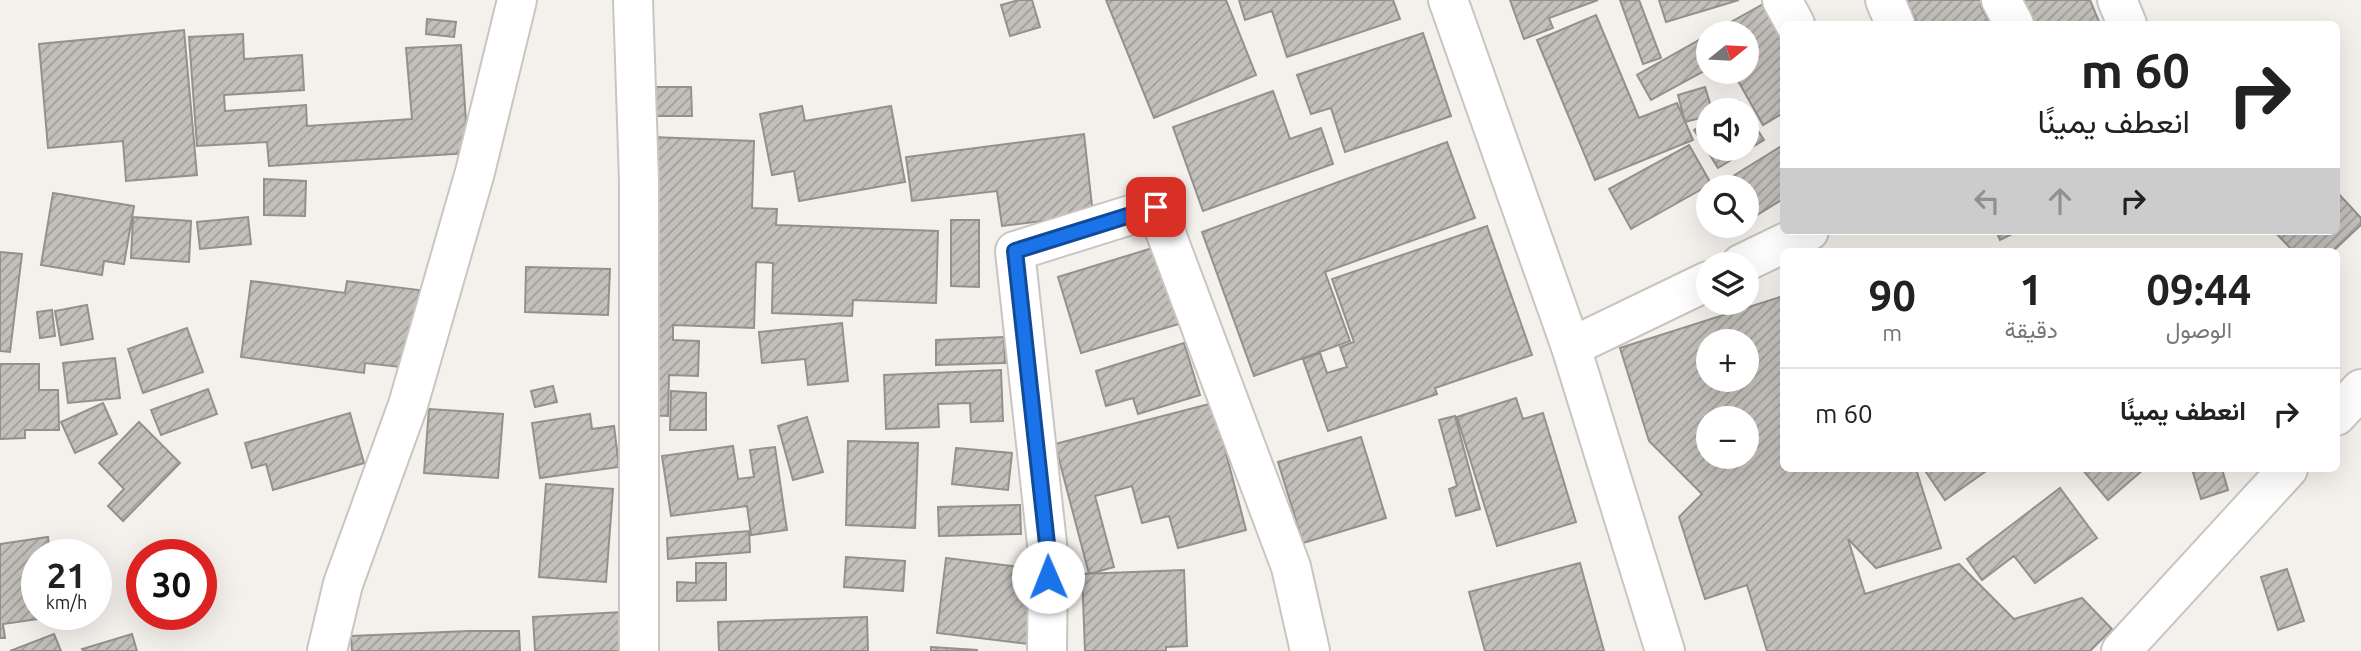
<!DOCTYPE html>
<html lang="ar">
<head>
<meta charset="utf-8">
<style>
  body { margin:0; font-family:Ubuntu,Vazirmatn,sans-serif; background:#f2f2f2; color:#222; direction:rtl; height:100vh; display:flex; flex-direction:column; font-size:26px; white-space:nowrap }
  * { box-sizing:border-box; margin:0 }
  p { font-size:23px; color:#767676 }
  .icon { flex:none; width:38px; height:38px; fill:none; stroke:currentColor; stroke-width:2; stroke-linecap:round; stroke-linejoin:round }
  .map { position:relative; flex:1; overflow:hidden; direction:ltr }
  .details { position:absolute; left:1780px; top:248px; width:560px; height:224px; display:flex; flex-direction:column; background:#fff; border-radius:10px; box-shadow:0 7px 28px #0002; direction:rtl }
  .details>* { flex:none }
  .hud { position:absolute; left:1780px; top:21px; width:560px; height:214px; border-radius:10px; box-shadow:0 7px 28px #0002; direction:rtl; background:#fff; color:#222; overflow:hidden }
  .needle { width:46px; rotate:72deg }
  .fabs { position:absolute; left:1696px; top:21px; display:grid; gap:14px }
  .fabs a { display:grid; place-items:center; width:63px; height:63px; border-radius:50%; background:#fff; box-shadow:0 7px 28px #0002; font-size:35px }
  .speed { position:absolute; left:21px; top:539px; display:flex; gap:14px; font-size:35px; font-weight:700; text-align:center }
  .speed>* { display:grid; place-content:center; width:91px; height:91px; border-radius:50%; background:#fff; box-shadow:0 7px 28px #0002; line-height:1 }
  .speed small { font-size:18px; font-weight:400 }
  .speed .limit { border:10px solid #d22; background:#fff; color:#111 }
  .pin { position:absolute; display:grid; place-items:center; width:60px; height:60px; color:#fff; margin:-30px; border-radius:14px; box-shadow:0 4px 10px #0006 }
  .me { position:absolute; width:77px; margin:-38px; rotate:359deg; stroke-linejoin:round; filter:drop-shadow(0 0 5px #0008) }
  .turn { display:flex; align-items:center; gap:24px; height:147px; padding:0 35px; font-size:32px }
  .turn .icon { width:91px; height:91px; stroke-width:2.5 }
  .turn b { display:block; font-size:49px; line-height:60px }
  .lanes { display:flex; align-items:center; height:66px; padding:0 35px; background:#0003; justify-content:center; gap:35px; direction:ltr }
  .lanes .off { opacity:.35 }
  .eta { display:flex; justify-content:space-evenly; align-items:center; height:119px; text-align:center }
  .eta b { font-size:42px; font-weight:600; line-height:49px }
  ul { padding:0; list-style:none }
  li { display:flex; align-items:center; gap:21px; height:91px; padding:0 35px; border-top:2px solid #e0e0e0 }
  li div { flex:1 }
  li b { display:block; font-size:26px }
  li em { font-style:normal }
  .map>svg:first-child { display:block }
  .building { fill:url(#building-hatch); stroke:#94908c; stroke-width:2; fill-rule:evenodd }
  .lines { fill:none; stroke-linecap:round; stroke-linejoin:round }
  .minor-casing { stroke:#c9c6c1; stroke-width:42 }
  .tertiary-casing { stroke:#c9c6c1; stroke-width:42 }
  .primary-casing { stroke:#c9c6c1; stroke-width:42 }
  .minor { stroke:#fff; stroke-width:38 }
  .tertiary { stroke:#fff; stroke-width:38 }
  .primary { stroke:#fff; stroke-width:38 }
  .route-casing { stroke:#114b97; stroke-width:18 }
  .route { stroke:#1a73e8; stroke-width:12 }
</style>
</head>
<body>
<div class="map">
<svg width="2361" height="651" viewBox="0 0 2361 651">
  <defs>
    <pattern id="building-hatch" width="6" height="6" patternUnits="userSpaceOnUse" patternTransform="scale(1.75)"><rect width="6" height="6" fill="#c3bfbb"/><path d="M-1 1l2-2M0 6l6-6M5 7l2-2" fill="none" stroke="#a09c99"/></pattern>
  </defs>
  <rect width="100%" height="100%" fill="#f4f0ec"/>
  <path class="building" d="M1019,0H1032L1040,27L1010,36L1001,5Z
    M1106,0H1226L1256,75L1154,118Z
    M1239,0H1393L1400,19L1287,57L1272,11L1245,20Z
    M1510,0H1598L1549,18L1553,28L1524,39Z
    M1620,0H1639L1661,58L1643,64Z
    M1659,0H1739L1666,22Z
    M1906,0H1996L1981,7L1990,24H1918Z
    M2010,0H2090L2100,24H2020Z
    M1765,3L1783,35V113L1763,125L1733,72H1746V33H1711Z
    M1596,15L1639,118L1677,103L1693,140L1595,180L1537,40Z
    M427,19L456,22L454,37L426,34Z
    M184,30L197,175L126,181L123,141L48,148L39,44Z
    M1423,33L1451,116L1345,152L1331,108L1311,114L1297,75Z
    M243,34L244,59L302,55L304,90L224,95L225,111L306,105L307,126L412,119L406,48L461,45L468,153L269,166L267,142L197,146L189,37Z
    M1708,35V69L1651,100L1637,75Z
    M650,87H691L692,116H650Z
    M1705,87L1712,110H1708V116L1685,122L1678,95Z
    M1273,91L1290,139L1321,128L1333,164L1203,211L1173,127Z
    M1739,101L1745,110H1725Z
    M802,106L805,121L891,106L905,182L799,201L794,171L772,175L760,114Z
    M1746,112L1764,140L1718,168L1694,130L1708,121V149H1746Z
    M1084,134L1093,215L1002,226L997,191L912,201L906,157Z
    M652,137L754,141L752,208L777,209L776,225L938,231L936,303L853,300L852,316L772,313L773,263L756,262L754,328L673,325V340L699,341L698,376L669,375L668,416L643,415Z
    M1447,142L1475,218L1325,272L1350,341L1254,376L1202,232Z
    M1689,145L1713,187H1708V200L1702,189L1631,229L1609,189Z
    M1783,145V199L1757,215L1746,197V187H1740L1733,176Z
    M264,179L306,181L305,216L264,215Z
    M2336,191L2361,218V225L2332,252H2294L2274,231H2336Z
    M53,193L134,206L124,264L104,261L102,275L41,265Z
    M133,217L191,221L189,262L131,258Z
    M248,217L251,244L200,249L197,222Z
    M951,220H979V287L951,286Z
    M1487,226L1532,355L1435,388L1437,394L1328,431L1303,359L1320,353L1327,373L1347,367L1340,347L1354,342L1332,279Z
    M1996,231H2018L2000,240Z
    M1159,246L1182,323L1081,353L1058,277Z
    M0,252L22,254L10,352L0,351Z
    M526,267L610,269L608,315L525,312Z
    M251,281L345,293L347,281L419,290L409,368L365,363L364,373L241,357Z
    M1783,296V469H1916L1941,548L1876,568L1848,539L1865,594L1959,564L2014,619L2082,598L2112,629L2090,651H1767L1747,585L1705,599L1679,517L1702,494L1649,441L1620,348ZM1708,341H1746V380H1708ZM1708,418H1746V457H1708Z
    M87,305L93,339L61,345L55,311Z
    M52,310L55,336L40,338L37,312Z
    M842,323L848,381L808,385L805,359L762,363L759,332Z
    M187,328L203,372L143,393L128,349Z
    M1004,337L1005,363L936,365V340Z
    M1184,343L1200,395L1138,414L1133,398L1106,406L1096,371Z
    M115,358L120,398L68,403L63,363Z
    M0,364H39V390H58L59,430H25V438L0,439Z
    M1001,370L1003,421L971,422L970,403L938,404L939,427L886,429L884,375Z
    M553,386L557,402L535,407L531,391Z
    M208,389L217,414L161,435L151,410Z
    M671,391L706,393V430H670Z
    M1516,398L1523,419L1543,413L1576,522L1497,546L1457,417Z
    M103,403L117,434L75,453L61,422Z
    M1213,403L1246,530L1178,548L1169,516L1142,523L1132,486L1095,496L1114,567L1089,574L1055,444Z
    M429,409L503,414L498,478L424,473Z
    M350,413L364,463L273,490L266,464L252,468L245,443Z
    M590,414L592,429L614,426L619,467L540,478L532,423Z
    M1455,416L1480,509L1456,516L1449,489L1457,486L1439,420Z
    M807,417L823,472L793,480L778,426Z
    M139,422L180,463L123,521L108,506L124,489L99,463Z
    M1361,437L1386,518L1303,543L1278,462Z
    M848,441L918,443L915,528L846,525Z
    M733,446L738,479L754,477L750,450L775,447L787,530L751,535L747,506L671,516L662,456Z
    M956,448L1012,453L1008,490L952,484Z
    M1924,469H1989L1945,500Z
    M2082,469H2144L2108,500Z
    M2192,469H2222L2228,490L2201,499Z
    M546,484L613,489L606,582L539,577Z
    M2060,488L2097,538L2035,583L2014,556L1982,580L1967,559Z
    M1020,505L1021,534L939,536L938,507Z
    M749,531L750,552L668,559L667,538Z
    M48,537L50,555H37V614L59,616L3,624L5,638H0V544Z
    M846,557L905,561L903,591L844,587Z
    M946,558L1037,569L1028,644L937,633Z
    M696,563H726V600L677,601V582L696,583Z
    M1580,563L1604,651H1485L1469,592Z
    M2287,569L2304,621L2278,630L2261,577Z
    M1184,570L1187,646L1166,647V651H1085L1082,574Z
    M622,612L624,651H535L533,617Z
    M867,617L868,651H719L718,622Z
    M469,631H519L520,651H352L351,636Z
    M54,634L61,651H10Z
    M132,634L137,651H83L82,649Z
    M931,647L977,650V651H931Z"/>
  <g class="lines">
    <g class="minor-casing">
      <path id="minor" d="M633,0L639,181V651
        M1782,0L1795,24
        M1885,0L1895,24
        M2001,0L2014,24
        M2117,0L2127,24
        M1741,264L1809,231
        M1571,347L1708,281
        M327,651L343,584L408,405L475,172L517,0
        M1047,651L1048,553L1015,251L1156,207L1291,567L1310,651"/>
    </g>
    <g class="tertiary-casing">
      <path id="tertiary" d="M2336,416L2361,389
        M2121,651L2288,469"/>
    </g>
    <g class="primary-casing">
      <path id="primary" d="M1448,0L1571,347L1665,651"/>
    </g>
    <use href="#minor" class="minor"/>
    <use href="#tertiary" class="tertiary"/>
    <use href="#primary" class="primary"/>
  </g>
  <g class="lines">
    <g class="route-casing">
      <path id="route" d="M1048,577V553L1015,251L1156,207"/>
    </g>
    <use href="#route" class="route"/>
  </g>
</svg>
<div class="fabs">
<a><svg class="needle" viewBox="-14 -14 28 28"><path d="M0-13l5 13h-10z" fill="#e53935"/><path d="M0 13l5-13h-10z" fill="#767676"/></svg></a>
<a><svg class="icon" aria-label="sound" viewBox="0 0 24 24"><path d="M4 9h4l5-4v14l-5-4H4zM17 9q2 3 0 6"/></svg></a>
<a><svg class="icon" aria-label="search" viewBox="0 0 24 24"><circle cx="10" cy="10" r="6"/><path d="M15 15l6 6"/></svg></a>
<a><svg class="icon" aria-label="layers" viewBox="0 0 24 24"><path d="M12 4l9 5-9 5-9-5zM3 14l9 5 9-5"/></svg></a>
<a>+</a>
<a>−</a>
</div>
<div class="speed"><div>21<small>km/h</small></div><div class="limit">30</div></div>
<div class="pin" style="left:1156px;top:207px;background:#d93025"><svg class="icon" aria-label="arrive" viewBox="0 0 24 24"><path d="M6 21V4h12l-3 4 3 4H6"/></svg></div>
<svg class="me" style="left:1048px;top:577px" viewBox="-20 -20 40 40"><circle r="19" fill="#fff"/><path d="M0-13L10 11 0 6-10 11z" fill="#1a73e8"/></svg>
<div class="hud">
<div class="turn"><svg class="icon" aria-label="right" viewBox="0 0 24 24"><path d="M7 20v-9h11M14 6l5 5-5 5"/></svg><div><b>60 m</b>انعطف يمينًا</div></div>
<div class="lanes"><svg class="icon off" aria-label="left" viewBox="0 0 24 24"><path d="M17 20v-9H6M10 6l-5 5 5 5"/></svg><svg class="icon off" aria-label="ahead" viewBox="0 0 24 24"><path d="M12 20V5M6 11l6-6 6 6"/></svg><svg class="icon" aria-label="right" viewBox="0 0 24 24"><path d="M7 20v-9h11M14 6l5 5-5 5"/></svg></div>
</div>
<section class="details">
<div class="eta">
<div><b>09:44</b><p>الوصول</p></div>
<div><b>1</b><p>دقيقة</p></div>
<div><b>90</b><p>m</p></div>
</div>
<ul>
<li><svg class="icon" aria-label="right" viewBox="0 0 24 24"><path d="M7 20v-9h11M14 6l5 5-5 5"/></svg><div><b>انعطف يمينًا</b></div><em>60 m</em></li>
</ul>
</section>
</div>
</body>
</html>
